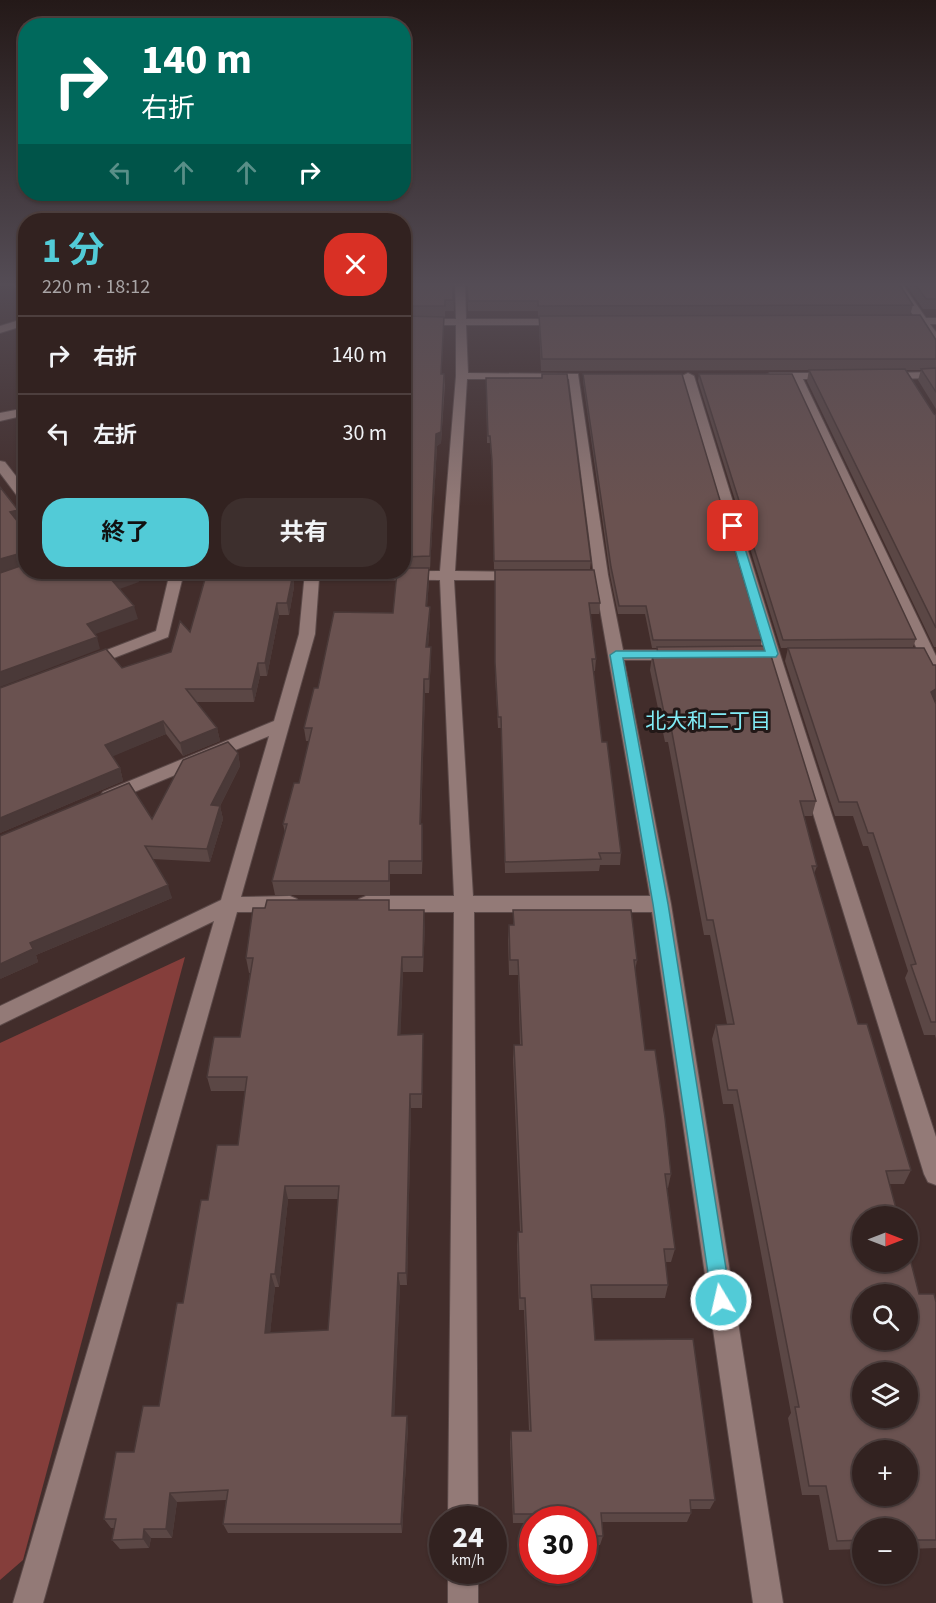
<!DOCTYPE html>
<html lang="ja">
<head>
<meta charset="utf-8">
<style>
  body { margin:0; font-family:"Source Sans 3","Noto Sans JP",sans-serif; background:#3d2f2d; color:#f1f3f6; height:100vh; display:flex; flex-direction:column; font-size:22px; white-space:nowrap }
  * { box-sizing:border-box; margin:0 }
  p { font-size:20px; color:#a8a4a5 }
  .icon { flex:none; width:33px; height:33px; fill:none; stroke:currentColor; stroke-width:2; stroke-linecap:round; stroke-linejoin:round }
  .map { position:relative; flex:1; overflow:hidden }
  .panel { position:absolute; left:18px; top:213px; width:393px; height:366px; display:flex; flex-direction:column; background:#322220; border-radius:24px; box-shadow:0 2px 4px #0004,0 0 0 2px #4d3f3e }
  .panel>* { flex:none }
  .guide { position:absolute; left:18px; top:18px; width:393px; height:183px; border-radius:24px; box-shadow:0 2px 4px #0004,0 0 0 2px #4d3f3e; background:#00695c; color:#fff; overflow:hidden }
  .needle { width:39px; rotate:90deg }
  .controls { position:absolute; left:852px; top:1206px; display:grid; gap:12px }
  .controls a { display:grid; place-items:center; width:66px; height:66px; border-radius:50%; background:#322220; box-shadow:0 2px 4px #0004,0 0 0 2px #4d3f3e; font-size:30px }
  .speed { position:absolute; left:429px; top:1506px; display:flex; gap:12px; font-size:30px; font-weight:700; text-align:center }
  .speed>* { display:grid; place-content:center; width:78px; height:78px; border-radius:50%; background:#322220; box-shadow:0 2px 4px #0004,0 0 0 2px #4d3f3e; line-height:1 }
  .speed small { font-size:15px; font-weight:400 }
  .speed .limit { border:9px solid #d22; background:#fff; color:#111 }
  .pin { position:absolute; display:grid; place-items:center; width:51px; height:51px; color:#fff; margin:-26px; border-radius:12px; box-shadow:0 3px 9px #0006 }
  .me { position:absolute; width:66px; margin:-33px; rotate:351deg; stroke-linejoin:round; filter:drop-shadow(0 0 4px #0008) }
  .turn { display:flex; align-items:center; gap:21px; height:126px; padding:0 24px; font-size:27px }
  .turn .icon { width:78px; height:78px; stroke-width:2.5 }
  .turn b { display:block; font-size:42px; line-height:51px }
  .lanes { display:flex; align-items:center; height:57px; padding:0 24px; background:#0003; justify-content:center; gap:30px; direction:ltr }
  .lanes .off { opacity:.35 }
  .round { display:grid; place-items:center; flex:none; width:63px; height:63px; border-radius:24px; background:#3d2f2d }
  .head { display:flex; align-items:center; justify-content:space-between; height:102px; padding:0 24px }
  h1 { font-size:36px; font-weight:700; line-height:45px; color:#52cbd7 }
  .button { display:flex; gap:12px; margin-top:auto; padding:12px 24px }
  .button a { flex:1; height:69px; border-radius:24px; background:#52cbd7; color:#111; font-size:24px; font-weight:700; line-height:69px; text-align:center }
  .button a+a { background:#3d2f2d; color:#f1f3f6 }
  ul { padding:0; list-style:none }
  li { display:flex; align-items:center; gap:18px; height:78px; padding:0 24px; border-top:2px solid #4d3f3e }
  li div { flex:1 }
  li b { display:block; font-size:22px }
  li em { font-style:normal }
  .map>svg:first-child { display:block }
  .green { fill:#853e3b }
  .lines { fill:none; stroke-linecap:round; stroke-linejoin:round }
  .street-casing { stroke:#5b4948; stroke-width:2 }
  .street { fill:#937a77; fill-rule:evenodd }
  .wall { fill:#5b4745; fill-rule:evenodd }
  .shaded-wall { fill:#4a3938 }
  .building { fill:#6a5250; stroke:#4a3938; stroke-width:1.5; fill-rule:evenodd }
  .route { fill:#52cbd7; stroke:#35848c; stroke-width:1.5 }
  .labels { text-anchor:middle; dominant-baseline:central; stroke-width:6; stroke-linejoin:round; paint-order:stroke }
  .neighbourhood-label { font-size:21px; fill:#81ecf7; stroke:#221817 }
</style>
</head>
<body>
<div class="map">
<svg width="936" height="1603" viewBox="0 0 936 1603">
  <rect width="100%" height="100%" fill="#422d2b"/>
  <path class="green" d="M185,957L23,1560L0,1580V1043Z"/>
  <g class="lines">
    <g class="street-casing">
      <path id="street" d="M8,282L26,284V291L9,284Z
        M455,282H465L466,319H562L567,322L562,325H466L468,373L578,374L608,575L623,650H680L688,655L680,660H624L671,904L783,1603H753L652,912H474L478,1520H448L454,912H366L359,909L356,904L359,899L366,896H454L440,580L319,579L315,634L241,897L290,896L297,899L300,904L297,909L290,912H237L43,1603H13L214,921L0,1025V1006L221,900L269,736L115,800L109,802L103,800L100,796L103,792L274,721L299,634L305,572L440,571L456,376V325H404V319H456ZM467,379H569L594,575L650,896H473L454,580H519L526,576L519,572L455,571Z
        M891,282H901L926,318H936V324H930L936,332V343L932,342L920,324L895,323V319L915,318Z
        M26,318V325L0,333V326Z
        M936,372V378L887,379L881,376L887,373Z
        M688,373L694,376L780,654L936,1137V1185L928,1182L924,1174L764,654L682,376Z
        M770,373H832L838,376L832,379H803L936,656V678L928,673L792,379L766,378L764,376Z
        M26,408V415L0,421V413Z
        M0,461L5,462L26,489V502L21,501L0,473Z
        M170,572H184L168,637L93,666H81L79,663L81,660L156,631Z
        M448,1570H478V1603H448Z"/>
    </g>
    <use href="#street" class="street"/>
  </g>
  <path class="wall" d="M404,282H453L454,311H445V317H444L441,374H444L445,385L441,443L437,446L430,569H429V581L427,606L430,620L428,647L431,660L429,693H425L421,824H422L423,837L422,874H390V895H275L272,881L285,833L283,824L299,783L309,741H306L304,728L318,688L393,613L404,572Z
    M467,282H898L913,305L910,315L936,340V409L918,380L921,370H906L934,414L936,415V647H934L807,381L809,370L541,371L539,327V317H538V311H468Z
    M904,282H936V309H923Z
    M583,374L762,640L760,646L816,801L812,816H804L817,866L814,874L858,1024L911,1170L904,1184H889L919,1294L936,1302V1548L908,1549V1528H862V1549L829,1550L819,1495H802L788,1418L791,1413L733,1104H723L712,1039L716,1025L727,1024L710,935H704L668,742H665L650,670L652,655H656L657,648H652L645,614H618L610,575L583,381Z
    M699,374L916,639L913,647L781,648L698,381Z
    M486,378L591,561L590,569H494L492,468L490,443H487Z
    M495,570L600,603L599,614H590L596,659L595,671H593L602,742L621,853L620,865H600L599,871L505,873L501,728H498L495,674Z
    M207,572H291L290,574H293L294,587L289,615H279L267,676H260L254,702H196L217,728L220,741L183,756L166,734L112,756L120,768L123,781L0,833L122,668L171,652L190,632Z
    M788,648L933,665L935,701L936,704V1039L935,1035H924L905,978L908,971L868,846H863L853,816H835L785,661Z
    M238,753L240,766L220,806L223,819L210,862L152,859L172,898L36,955L38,962L0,979L152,819Z
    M390,910L425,925L423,972H403L400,1035L423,1034V1049L422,1108H411L407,1285H400L394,1416L408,1427L402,1533H228L223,1524L226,1500L177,1502L172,1538H151L149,1548L120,1549L112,1540L114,1528H111L104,1519L134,1452L159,1406L208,1200L238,1145L245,1091H211L207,1077L240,1037L250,973H249L246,958ZM288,1199H338L328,1330L270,1333L275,1287H279Z
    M513,910L637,960L635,971L645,1050L671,1174L668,1188H667L675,1249L671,1262H665L668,1285L665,1298H592L595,1340L715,1500L710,1509H691V1513L687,1522H602L603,1536L600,1545H584V1520H532V1523H513L510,1442L511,1431H529L524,1310H519L517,1245L518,1232H520L513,1059L514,1045H520L518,975H509L508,940L509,925H513Z"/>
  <path class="shaded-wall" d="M444,317V327L441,385V374Z
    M444,374L441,443L437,446L430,569V556L436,434Z
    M18,510L22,522L14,524L10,512Z
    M21,553L25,565L0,573V559Z
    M429,568V581L426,620V606Z
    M132,572H147L137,575L139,582L114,591L111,579Z
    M293,574L294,587L289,615L287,603Z
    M277,603L279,615L267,676L265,663Z
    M134,606L138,619L90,636L87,624Z
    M430,607V620L427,660L426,647Z
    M97,637L100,649L0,687V672Z
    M431,647V660L429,693V679Z
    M258,663L260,676L254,702L252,689Z
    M424,679L425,693L420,837V824Z
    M936,689V700L926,705L931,692Z
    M163,721L166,734L109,758L105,745Z
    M217,728L220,741L183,756L180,743Z
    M238,753L240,766L214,818L211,805Z
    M120,768L123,781L0,833V818Z
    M220,806L223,819L210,862L207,849Z
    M422,824L423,837L422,874Z
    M168,885L172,898L36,955L38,962L0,979V964L30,943Z
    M424,910L425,925L423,972V957Z
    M402,957L403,972L400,1049L398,1035Z
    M410,1094L411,1108L407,1285L406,1273Z
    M285,1186L288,1199L279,1287L275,1274Z
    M398,1273L400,1285L394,1427L392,1416Z
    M271,1274L275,1287L269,1345L265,1333Z
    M407,1416L408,1427L402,1533L401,1524Z
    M170,1493L177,1502L172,1538L166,1529Z
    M144,1529L151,1538L149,1548L143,1539Z"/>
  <path class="building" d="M404,282H453V300H445V306H404Z
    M467,282H898L913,305L538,306V301H468Z
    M914,282H936V299H926Z
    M920,315L936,340V359H542L539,316Z
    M404,316L444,317L441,374H444L441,432L436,434L430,556L404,557Z
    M936,368V392L921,369Z
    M905,369L934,414L936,415V628L809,370Z
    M542,374H567L591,561H494L492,461L490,436H488L486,378H542Z
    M583,374H682L762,640H653L646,606H619L611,567Z
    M699,374H792L916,639L783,640Z
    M0,487L18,510L10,512L26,532V558L21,553L0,559Z
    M26,564V572H132L111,579L134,606L87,624L97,637L0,672V573Z
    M404,568H429L426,606L430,607L426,647H431L429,679H424L420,824H422V861H389V881H272L287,824H283L294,783H299L312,728H304L314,688H318L334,612L393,613L397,572H404Z
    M495,570H594L600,603H589L596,659H592L602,742H607L621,853H599L601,859L505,862L501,717H498L495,662Z
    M207,572H287L286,574H293L287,603H277L265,663H258L252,689H186L217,728L180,743L163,721L105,745L120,768L0,818V688L106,649L122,668L171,652L180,621L190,632Z
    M768,646L816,801H800L817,866H812L858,1024H867L911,1170L886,1171L898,1216H862V1262H908V1251L919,1294H934L936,1302V1540H908V1528H862V1540L837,1541L826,1486H809L795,1407H799L737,1090H728L716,1025L734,1024L713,920H707L671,727H667L652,655H658L657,647ZM862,1294H908V1340H862ZM862,1372H908V1418H862ZM862,1450H908V1496H862Z
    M788,648H924L933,665H936V689L931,692L936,704V1022H931L911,965L916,964L873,833H868L857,802H839Z
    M228,742L238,753L211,805L220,806L207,849L145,846L168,885L30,943L33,949L0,964V836L129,783L152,819L183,760Z
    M267,900H389V910H424L423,957H402L398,1035L423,1034L422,1094H410L406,1273H398L392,1416H407L401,1524H223L228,1490L170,1493L166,1529H144L143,1539L112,1540L116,1519H104L116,1452H134L143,1406H159L177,1303H183L201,1200H208L217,1145H238L247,1077H207L214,1037H240L253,958H246L253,908H265ZM285,1186H339L328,1330L265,1333L271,1274H275Z
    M513,910H631L637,960H634L645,1050H655L665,1118L671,1174H665L675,1249H664L668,1285H591L595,1340L693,1339L715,1500H690L691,1513H601L603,1536H584V1520H547L546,1514H514L511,1431H531L525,1298H520L518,1232H522L514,1045H522L518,960H510L509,925H514Z"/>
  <linearGradient id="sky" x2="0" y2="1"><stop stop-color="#241918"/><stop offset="0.56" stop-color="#544c55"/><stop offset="1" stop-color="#544c55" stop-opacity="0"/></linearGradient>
  <rect width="936" height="507" fill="url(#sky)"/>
  <path class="route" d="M733,523L738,526L778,654L776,657L623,658L668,904L731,1300L728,1307L721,1310L714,1307L712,1300L653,904L610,655L616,651H765L728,526Z"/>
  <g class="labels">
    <g class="neighbourhood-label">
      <text x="708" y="721">北大和二丁目</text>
    </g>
  </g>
</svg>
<div class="controls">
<a><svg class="needle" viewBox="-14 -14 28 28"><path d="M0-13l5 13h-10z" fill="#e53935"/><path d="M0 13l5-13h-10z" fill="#a8a4a5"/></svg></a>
<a><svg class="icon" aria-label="search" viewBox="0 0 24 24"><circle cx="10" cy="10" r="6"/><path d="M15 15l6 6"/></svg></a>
<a><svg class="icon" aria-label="layers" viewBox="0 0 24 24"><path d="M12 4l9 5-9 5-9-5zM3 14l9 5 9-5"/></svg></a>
<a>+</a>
<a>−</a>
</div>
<div class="speed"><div>24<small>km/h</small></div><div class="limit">30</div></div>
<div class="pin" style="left:733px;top:526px;background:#d93025"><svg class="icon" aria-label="arrive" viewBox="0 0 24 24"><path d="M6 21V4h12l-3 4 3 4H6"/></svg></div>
<svg class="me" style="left:721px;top:1300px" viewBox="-20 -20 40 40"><circle r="17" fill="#52cbd7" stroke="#fff" stroke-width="3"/><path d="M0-11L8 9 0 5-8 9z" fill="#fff"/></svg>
<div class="guide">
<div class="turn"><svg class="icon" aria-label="right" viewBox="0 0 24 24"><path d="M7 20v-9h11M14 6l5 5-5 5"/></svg><div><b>140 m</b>右折</div></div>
<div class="lanes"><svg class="icon off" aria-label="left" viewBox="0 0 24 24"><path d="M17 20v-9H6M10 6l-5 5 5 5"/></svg><svg class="icon off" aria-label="ahead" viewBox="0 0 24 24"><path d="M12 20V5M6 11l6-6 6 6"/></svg><svg class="icon off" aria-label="ahead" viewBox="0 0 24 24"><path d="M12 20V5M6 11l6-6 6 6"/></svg><svg class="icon" aria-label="right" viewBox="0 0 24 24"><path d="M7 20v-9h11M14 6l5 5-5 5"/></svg></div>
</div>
<section class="panel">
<div class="head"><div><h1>1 分</h1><p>220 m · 18:12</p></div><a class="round" style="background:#d93025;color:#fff"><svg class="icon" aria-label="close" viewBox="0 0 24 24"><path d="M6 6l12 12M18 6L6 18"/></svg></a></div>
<ul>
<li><svg class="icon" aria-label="right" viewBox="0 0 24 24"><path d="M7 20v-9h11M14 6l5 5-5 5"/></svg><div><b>右折</b></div><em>140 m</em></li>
<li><svg class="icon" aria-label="left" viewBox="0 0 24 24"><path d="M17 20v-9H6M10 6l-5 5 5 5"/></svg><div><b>左折</b></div><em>30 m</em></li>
</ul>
<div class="button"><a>終了</a><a>共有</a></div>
</section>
</div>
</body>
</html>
